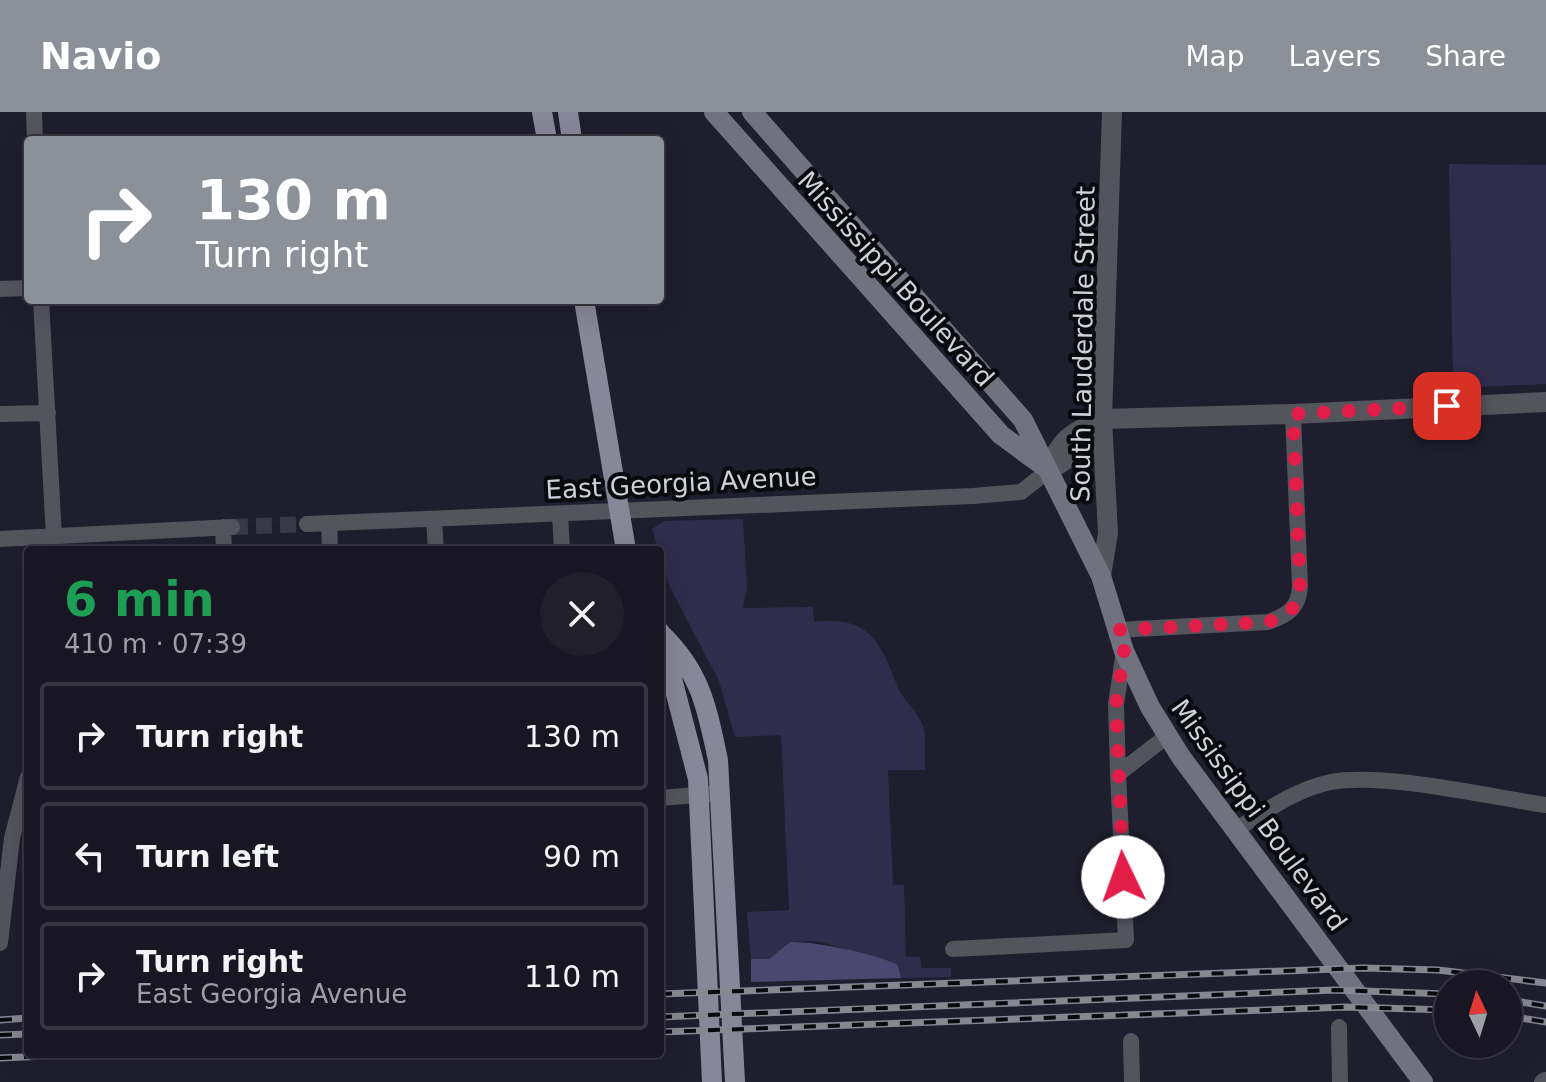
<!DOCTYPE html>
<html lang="en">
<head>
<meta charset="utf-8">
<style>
  body { margin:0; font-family:"DejaVu Sans",sans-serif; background:#201f2a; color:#f1f3f6; height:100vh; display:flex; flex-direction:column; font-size:30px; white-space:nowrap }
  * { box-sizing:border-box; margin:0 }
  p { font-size:26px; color:#9e9fa5 }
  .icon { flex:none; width:44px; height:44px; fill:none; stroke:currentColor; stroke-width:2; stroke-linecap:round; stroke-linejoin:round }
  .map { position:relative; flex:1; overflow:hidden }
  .details { position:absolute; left:24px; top:434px; width:640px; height:512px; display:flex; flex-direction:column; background:#171622; border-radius:8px; box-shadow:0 8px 32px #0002,0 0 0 2px #363540 }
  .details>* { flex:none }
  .top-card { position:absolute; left:24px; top:24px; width:640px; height:168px; border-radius:8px; box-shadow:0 8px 32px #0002,0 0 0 2px #363540; background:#8c9099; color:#fff; overflow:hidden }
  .needle { width:52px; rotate:356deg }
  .fabs { position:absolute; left:1434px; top:858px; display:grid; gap:16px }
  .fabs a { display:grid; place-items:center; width:88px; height:88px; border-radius:50%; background:#171622; box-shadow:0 8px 32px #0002,0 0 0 2px #363540; font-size:40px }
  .pin { position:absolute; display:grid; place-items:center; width:68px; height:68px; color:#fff; margin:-34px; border-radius:16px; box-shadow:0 4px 12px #0006 }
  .me { position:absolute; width:88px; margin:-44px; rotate:357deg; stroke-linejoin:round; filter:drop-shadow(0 0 6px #0008) }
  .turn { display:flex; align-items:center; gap:28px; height:168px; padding:0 40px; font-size:36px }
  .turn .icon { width:104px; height:104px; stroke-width:2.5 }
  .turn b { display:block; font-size:56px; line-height:68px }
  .round { display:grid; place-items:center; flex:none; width:84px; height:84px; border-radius:42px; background:#201f2a }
  .overview { display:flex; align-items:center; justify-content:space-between; height:136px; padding:0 40px }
  h1 { font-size:48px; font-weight:600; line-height:60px; color:#1e9e55 }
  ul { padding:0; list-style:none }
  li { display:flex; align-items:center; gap:24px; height:108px; margin:0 16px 12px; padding:0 24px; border:4px solid #363540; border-radius:8px }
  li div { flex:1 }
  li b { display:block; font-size:30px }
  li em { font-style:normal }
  header { display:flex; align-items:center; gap:48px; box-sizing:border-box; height:112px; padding:0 40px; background:#8c9099; color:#fff }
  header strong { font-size:38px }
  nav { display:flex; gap:44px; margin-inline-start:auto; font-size:28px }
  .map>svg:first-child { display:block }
  .green { fill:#2f2c4c }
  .forest { fill:#4b4770 }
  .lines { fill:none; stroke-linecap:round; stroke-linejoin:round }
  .minor-tunnel { stroke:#3a3948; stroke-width:16; stroke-dasharray:16 8; stroke-linecap:butt }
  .minor { stroke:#54545d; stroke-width:16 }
  .tertiary { stroke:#54545d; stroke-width:20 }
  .secondary { stroke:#71717f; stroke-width:20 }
  .primary { stroke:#888799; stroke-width:20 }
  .rail-casing { stroke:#878794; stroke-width:7 }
  .rail { stroke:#090910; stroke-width:4; stroke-dasharray:12; stroke-linecap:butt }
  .route { stroke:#e11d48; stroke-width:14; stroke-dasharray:0 25.2 }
  .labels { text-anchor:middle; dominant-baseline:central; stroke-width:8; stroke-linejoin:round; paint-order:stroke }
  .street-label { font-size:26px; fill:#d0d0db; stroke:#090910 }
</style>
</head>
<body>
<header>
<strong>Navio</strong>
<nav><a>Map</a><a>Layers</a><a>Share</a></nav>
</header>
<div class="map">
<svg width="1546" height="970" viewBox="0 0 1546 970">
  <rect width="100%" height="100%" fill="#1f1e2e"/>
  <path class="green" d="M1449,52L1546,53V272L1453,276Z
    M743,407L747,476L743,496L813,495L814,510C870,504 879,528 897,573C902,588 918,599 923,614C927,626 924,645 925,658H888L893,773H904L906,845H920L921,856H951V865L901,866L898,853L821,830L805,829L790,830L769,847H751L747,800L789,798L781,623L735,625L719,569L669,473L652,417L664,409Z"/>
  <path class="forest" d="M790,830C814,829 877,842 898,853L901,866L751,870V847H769Z"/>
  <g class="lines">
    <path class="minor-tunnel" d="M232,415L307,412"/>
    <path class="minor" d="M34,0L35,28
      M0,177L28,176
      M41,188L54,425
      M0,302L48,301
      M560,402L562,438
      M434,407L436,438
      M329,411L330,438
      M307,412L973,384L1021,380L1049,358
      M223,415L224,438
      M0,427L232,415
      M1117,518L1268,510C1288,503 1299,496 1300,474L1293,302
      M1118,662L1116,592L1124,539
      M660,686L710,682
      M1237,717C1266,699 1296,677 1331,670C1384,660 1489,685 1546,693
      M0,831L12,726L28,665
      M953,837L1126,828L1118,662L1167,624
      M1339,915L1340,970
      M1131,929L1132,970
      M1542,970L1545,968"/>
    <path class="tertiary" d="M1049,358C1060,326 1072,321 1102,307L1293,302L1546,290
      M1049,358C1073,345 1088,330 1102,307
      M1101,464L1108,421L1102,307L1112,0"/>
    <path class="secondary" d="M714,0L1001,323L1046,356
      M752,0L1023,308L1101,464L1124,539L1150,595L1181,645L1423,970"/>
    <path class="primary" d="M542,0L547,28
      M568,0L572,28
      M584,188L626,438
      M660,520L698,667L712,970
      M662,523C701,561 707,596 718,648L735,970"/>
    <g class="rail-casing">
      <path id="rail" d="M660,882L1363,856L1438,858L1546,871
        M1508,888L1546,894
        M1508,904L1546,910
        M660,905L1335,878L1448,882
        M0,908L28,906
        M660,920L1346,895L1448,898
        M0,923L28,922
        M0,946L95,942"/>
    </g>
    <use href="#rail" class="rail"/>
  </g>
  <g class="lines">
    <path class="route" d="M1123,765L1116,592L1124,539L1117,518L1268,510C1288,503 1299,496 1300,474L1293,302L1447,294"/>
  </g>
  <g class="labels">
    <g class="street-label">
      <text transform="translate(896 167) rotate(48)">Mississippi Boulevard</text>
      <text transform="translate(1083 232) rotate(-89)">South Lauderdale Street</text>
      <text transform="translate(681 371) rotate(-3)">East Georgia Avenue</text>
      <text transform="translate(1259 703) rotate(54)">Mississippi Boulevard</text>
    </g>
  </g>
</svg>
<div class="fabs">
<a><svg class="needle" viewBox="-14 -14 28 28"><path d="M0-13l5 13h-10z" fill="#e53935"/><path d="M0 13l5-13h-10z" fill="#9e9fa5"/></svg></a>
</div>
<div class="pin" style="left:1447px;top:294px;background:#d93025"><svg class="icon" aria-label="arrive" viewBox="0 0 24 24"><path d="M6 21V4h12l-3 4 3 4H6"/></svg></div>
<svg class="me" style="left:1123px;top:765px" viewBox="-20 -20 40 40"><circle r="19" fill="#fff"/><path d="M0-13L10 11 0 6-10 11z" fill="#e11d48"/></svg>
<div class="top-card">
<div class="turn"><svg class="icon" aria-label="right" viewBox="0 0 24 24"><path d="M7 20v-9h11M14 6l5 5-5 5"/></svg><div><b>130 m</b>Turn right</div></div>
</div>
<section class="details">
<div class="overview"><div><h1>6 min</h1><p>410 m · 07:39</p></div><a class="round"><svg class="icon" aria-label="close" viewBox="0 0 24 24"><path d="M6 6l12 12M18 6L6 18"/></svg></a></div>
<ul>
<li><svg class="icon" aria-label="right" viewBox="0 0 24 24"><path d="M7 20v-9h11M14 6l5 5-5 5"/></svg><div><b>Turn right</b></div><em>130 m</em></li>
<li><svg class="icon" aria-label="left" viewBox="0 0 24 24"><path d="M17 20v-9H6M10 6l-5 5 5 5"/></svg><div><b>Turn left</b></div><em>90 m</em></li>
<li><svg class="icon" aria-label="right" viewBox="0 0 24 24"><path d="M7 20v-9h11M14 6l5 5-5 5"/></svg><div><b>Turn right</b><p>East Georgia Avenue</p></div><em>110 m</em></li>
</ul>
</section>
</div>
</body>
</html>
